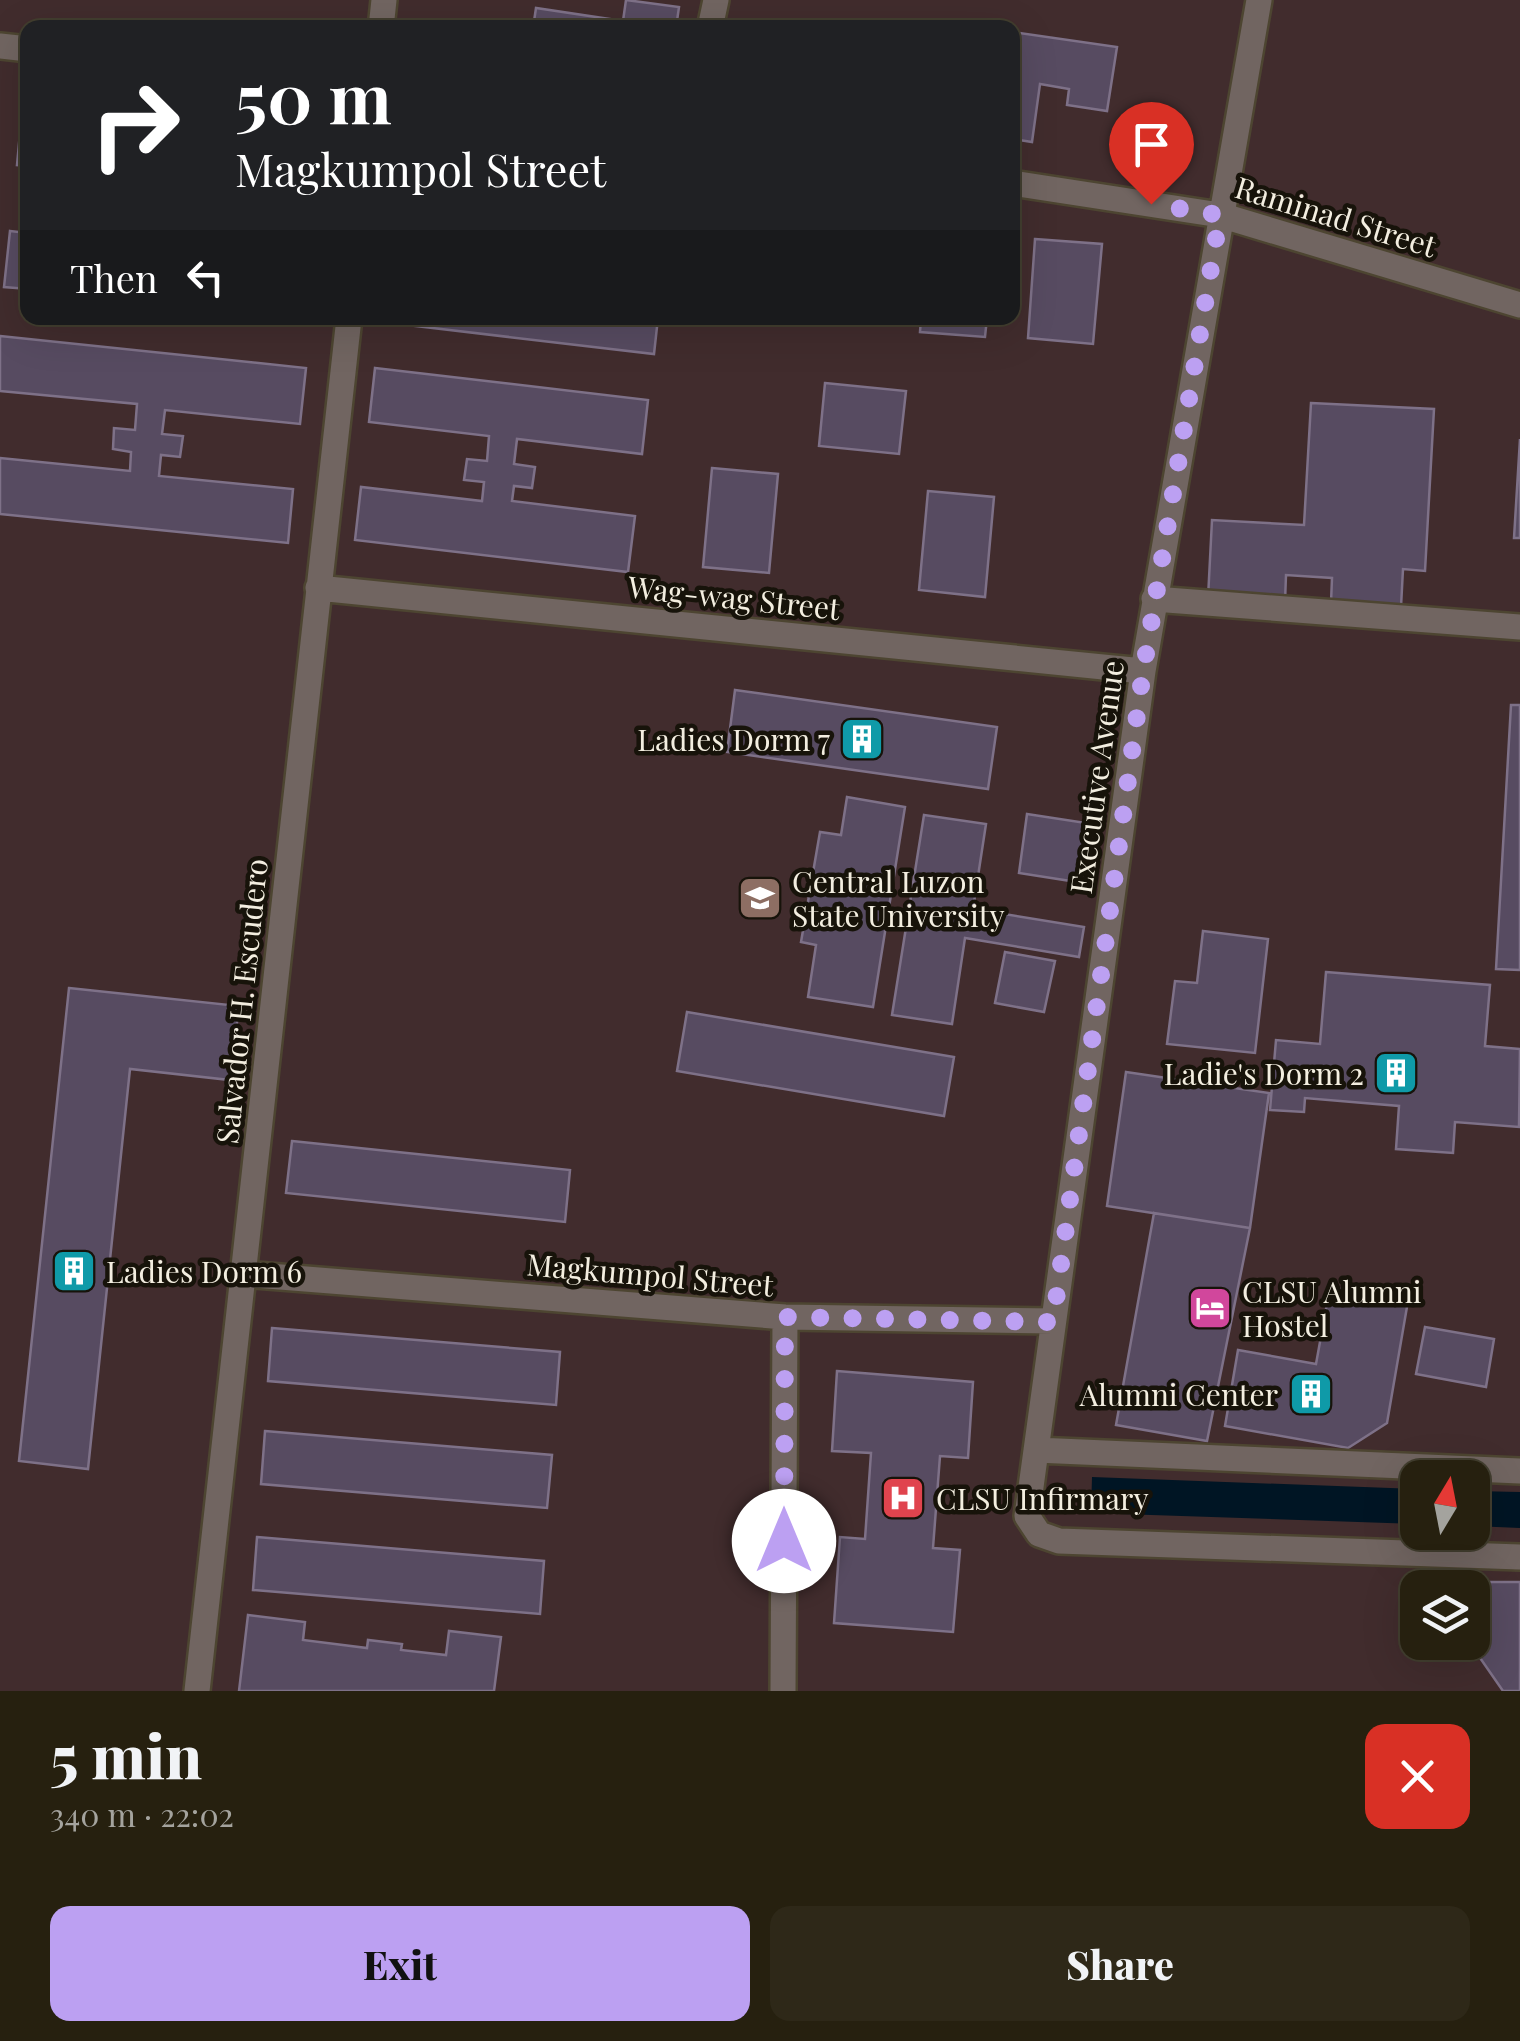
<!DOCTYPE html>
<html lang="en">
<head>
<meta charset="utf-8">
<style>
  body { margin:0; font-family:"Playfair Display",serif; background:#2e2818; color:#f1f3f6; height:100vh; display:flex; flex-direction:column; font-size:38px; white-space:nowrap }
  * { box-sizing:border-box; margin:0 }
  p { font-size:32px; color:#a4a39e }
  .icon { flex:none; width:55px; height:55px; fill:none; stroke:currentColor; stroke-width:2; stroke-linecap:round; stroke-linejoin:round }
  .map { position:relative; height:1691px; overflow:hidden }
  .panel { display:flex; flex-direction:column; background:#26200f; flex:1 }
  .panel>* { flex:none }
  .top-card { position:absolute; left:20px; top:20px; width:1000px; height:305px; border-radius:20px; box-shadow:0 10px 40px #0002,0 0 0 2px #423e2f; background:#202124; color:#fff; overflow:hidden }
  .needle { width:65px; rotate:10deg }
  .tools { position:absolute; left:1400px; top:1460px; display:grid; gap:20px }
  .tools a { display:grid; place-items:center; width:90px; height:90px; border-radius:20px; background:#26200f; box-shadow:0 10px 40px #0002,0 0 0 2px #423e2f; font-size:50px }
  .pin { position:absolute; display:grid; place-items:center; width:85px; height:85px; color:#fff; margin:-102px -42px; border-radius:50% 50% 50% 0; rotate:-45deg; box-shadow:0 0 10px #0007 }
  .pin .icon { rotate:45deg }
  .me { position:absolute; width:110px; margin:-55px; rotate:0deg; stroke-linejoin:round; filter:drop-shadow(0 0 8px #0008) }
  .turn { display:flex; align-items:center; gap:35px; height:210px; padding:0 50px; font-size:45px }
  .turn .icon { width:130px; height:130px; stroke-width:2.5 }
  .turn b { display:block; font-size:70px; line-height:85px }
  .then { display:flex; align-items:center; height:95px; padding:0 50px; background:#0003; gap:20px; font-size:38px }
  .round { display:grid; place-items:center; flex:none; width:105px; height:105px; border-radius:20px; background:#2e2818 }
  .head { display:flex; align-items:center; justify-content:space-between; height:170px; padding:0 50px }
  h1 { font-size:60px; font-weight:800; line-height:75px }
  .cta { display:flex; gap:20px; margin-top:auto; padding:20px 50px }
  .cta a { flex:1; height:115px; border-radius:20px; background:#bca0f2; color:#111; font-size:40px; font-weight:800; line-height:115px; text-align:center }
  .cta a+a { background:#2e2818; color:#f1f3f6 }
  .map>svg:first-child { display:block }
  .education { fill:#412c2d; fill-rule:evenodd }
  .water { fill:#001524 }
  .building { fill:#574b61; stroke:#7e7188; stroke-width:2.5 }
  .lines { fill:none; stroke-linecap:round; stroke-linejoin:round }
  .minor-casing { stroke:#4d4531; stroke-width:30 }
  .minor { stroke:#716561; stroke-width:25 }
  .route { stroke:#bca0f2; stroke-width:18; stroke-dasharray:0 32.4 }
  .labels { text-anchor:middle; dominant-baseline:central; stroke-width:9; stroke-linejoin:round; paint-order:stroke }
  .street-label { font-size:30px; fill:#f3eee0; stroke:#17130a }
  .poi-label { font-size:30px; fill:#f3eee0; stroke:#17130a; text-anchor:start }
</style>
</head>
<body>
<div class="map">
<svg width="1520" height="1691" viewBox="0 0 1520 1691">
  <rect width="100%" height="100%" fill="#322a14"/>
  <path class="education" d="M0,0H1520V1691H0ZM28,28H1012V318H28ZM1418,1478H1472V1532H1418ZM1418,1588H1472V1642H1418Z"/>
  <path class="water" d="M1092,1477L1417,1489V1524L1091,1513Z
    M1473,1491L1520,1492V1528L1473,1526Z"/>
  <path class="building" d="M626,0L679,7L676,28H533L536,8L623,21Z
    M1012,32L1117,47L1107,111L1067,105L1069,89L1040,84L1032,142L1012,139Z
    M22,111L28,112V166L17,165Z
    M10,231L28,233V289L4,287Z
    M1035,239L1102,244L1093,344L1028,338Z
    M381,318H658L654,354L381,322Z
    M921,318H987L985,337L920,332Z
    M0,336L306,368L300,424L165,410L162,434L183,436L180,457L161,455L159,476L293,489L288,543L0,514V458L130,471L131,452L113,449L114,428L135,430L137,404L0,391Z
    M375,368L648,400L642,454L517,439L514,464L535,467L532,488L514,486L512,501L635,516L628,572L355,540L361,487L482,501L484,482L464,480L467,459L487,461L489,436L369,422Z
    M825,383L906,391L899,454L819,446Z
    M1311,403L1434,409L1425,571L1403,569L1401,607L1331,603L1332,578L1286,575L1285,602L1208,598L1212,520L1304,525Z
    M1520,439V538H1514Z
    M712,468L778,474L769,573L703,567Z
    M928,491L994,497L985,597L919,590Z
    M735,690L997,727L988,789L727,752Z
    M1511,705H1520V970L1496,969Z
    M847,797L905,807L873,1007L808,997L816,945L801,942L820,832L841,835Z
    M1027,814L1086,823L1077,882L1019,873Z
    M924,815L986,824L973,909L1084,927L1079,957L965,938L952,1024L892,1015Z
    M1203,931L1268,939L1255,1053L1167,1044L1175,981L1197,983Z
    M1005,952L1055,961L1044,1012L995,1003Z
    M1326,972L1490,985L1485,1046L1520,1049L1519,1127L1455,1122L1453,1153L1396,1149L1399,1106L1305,1098L1304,1112L1270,1110L1276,1040L1320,1044Z
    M69,988L239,1006L230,1080L130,1069L88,1469L19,1461Z
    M687,1012L954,1057L944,1116L677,1071Z
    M1126,1072L1269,1093L1250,1228L1107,1206Z
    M292,1141L570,1170L565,1222L286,1193Z
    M1154,1213L1250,1228L1207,1441L1116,1425Z
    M1330,1287L1408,1301L1387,1423L1348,1448L1225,1426L1238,1350L1316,1364Z
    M1425,1327L1494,1339L1486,1387L1416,1374Z
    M272,1328L560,1352L556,1405L268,1381Z
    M837,1371L973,1382L968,1458L940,1456L933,1548L960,1550L953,1632L834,1623L840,1537L865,1539L871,1453L832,1451Z
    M265,1431L552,1455L547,1508L261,1484Z
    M257,1537L544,1561L540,1614L253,1590Z
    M1426,1582H1520V1691H1503L1469,1642H1472V1588H1430Z
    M248,1615L305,1622L303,1640L367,1648L368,1640L402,1644L401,1650L446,1655L449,1631L501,1637L494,1691H239Z"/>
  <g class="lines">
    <g class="minor-casing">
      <path id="minor" d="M1259,0L1143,671L1027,1516L1039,1534L1059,1541L1520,1557
        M381,28L384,0
        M710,28L716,0
        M0,46L28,49
        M1012,183L1220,215L1520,305
        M318,588L1143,671
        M1154,599L1520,627
        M243,1274L785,1317L1053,1321
        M1036,1450L1520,1471
        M197,1691L349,318
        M783,1691L785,1317"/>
    </g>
    <use href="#minor" class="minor"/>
  </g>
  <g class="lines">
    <path class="route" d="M784,1541L785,1317L1053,1322L1143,672L1220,215L1151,204"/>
  </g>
  <defs>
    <g id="building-square" transform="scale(2.25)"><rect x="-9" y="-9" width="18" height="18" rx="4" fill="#0f9aa8" stroke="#17130a"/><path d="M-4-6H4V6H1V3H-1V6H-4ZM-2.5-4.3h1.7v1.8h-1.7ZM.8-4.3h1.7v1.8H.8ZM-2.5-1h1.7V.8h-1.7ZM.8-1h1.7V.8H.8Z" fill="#fff"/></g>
    <g id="university-square" transform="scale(2.25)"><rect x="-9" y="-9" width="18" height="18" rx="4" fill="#8d6e63" stroke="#17130a"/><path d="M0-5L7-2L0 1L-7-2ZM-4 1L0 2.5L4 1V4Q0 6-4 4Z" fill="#fff"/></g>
    <g id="hotel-square" transform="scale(2.25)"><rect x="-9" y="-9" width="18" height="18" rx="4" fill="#d1479c" stroke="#17130a"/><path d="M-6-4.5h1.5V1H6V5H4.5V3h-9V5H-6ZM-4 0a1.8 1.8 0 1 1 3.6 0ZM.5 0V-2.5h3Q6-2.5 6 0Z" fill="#fff"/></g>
    <g id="hospital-square" transform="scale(2.25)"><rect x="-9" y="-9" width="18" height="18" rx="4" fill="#e0444e" stroke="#17130a"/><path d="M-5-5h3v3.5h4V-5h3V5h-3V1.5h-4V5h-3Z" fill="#fff"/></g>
  </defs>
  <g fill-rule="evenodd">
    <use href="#building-square" x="862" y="739"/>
    <use href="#university-square" x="760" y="898"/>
    <use href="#building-square" x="1396" y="1073"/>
    <use href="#building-square" x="74" y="1271"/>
    <use href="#hotel-square" x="1210" y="1308"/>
    <use href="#building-square" x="1311" y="1394"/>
    <use href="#hospital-square" x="903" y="1498"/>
  </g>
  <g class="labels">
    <g class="street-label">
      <text transform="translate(1336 216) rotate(17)">Raminad Street</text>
      <text transform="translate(734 597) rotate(6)">Wag-wag Street</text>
      <text transform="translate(1096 777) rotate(-82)">Executive Avenue</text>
      <text transform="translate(241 1001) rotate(-84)">Salvador H. Escudero</text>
      <text transform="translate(650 1274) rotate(5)">Magkumpol Street</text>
    </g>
    <g class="poi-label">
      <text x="830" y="739" text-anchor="end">Ladies Dorm 7</text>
      <text x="792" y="881">Central Luzon<tspan x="792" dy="34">State University</tspan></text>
      <text x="1364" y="1073" text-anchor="end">Ladie's Dorm 2</text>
      <text x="106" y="1271">Ladies Dorm 6</text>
      <text x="1242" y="1291">CLSU Alumni<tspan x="1242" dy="34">Hostel</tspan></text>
      <text x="1278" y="1394" text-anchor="end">Alumni Center</text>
      <text x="936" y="1498">CLSU Infirmary</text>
    </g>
  </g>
</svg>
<div class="tools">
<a><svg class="needle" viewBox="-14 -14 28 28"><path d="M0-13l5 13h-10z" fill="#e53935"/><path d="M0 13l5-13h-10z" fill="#a4a39e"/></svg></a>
<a><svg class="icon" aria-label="layers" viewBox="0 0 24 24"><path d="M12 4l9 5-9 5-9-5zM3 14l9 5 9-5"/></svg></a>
</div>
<div class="pin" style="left:1151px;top:204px;background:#d93025"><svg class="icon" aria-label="arrive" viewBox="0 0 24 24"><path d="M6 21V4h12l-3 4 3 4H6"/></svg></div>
<svg class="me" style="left:784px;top:1541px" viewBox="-20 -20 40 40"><circle r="19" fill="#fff"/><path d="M0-13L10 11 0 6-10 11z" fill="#bca0f2"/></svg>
<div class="top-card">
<div class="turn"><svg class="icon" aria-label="right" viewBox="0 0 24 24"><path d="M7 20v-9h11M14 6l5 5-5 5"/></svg><div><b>50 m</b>Magkumpol Street</div></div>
<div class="then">Then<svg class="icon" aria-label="left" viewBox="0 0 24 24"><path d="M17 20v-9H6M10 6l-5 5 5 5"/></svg></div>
</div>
</div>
<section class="panel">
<div class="head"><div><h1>5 min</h1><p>340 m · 22:02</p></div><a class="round" style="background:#d93025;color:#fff"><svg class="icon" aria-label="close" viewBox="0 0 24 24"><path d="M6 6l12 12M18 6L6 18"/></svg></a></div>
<div class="cta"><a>Exit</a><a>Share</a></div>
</section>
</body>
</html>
